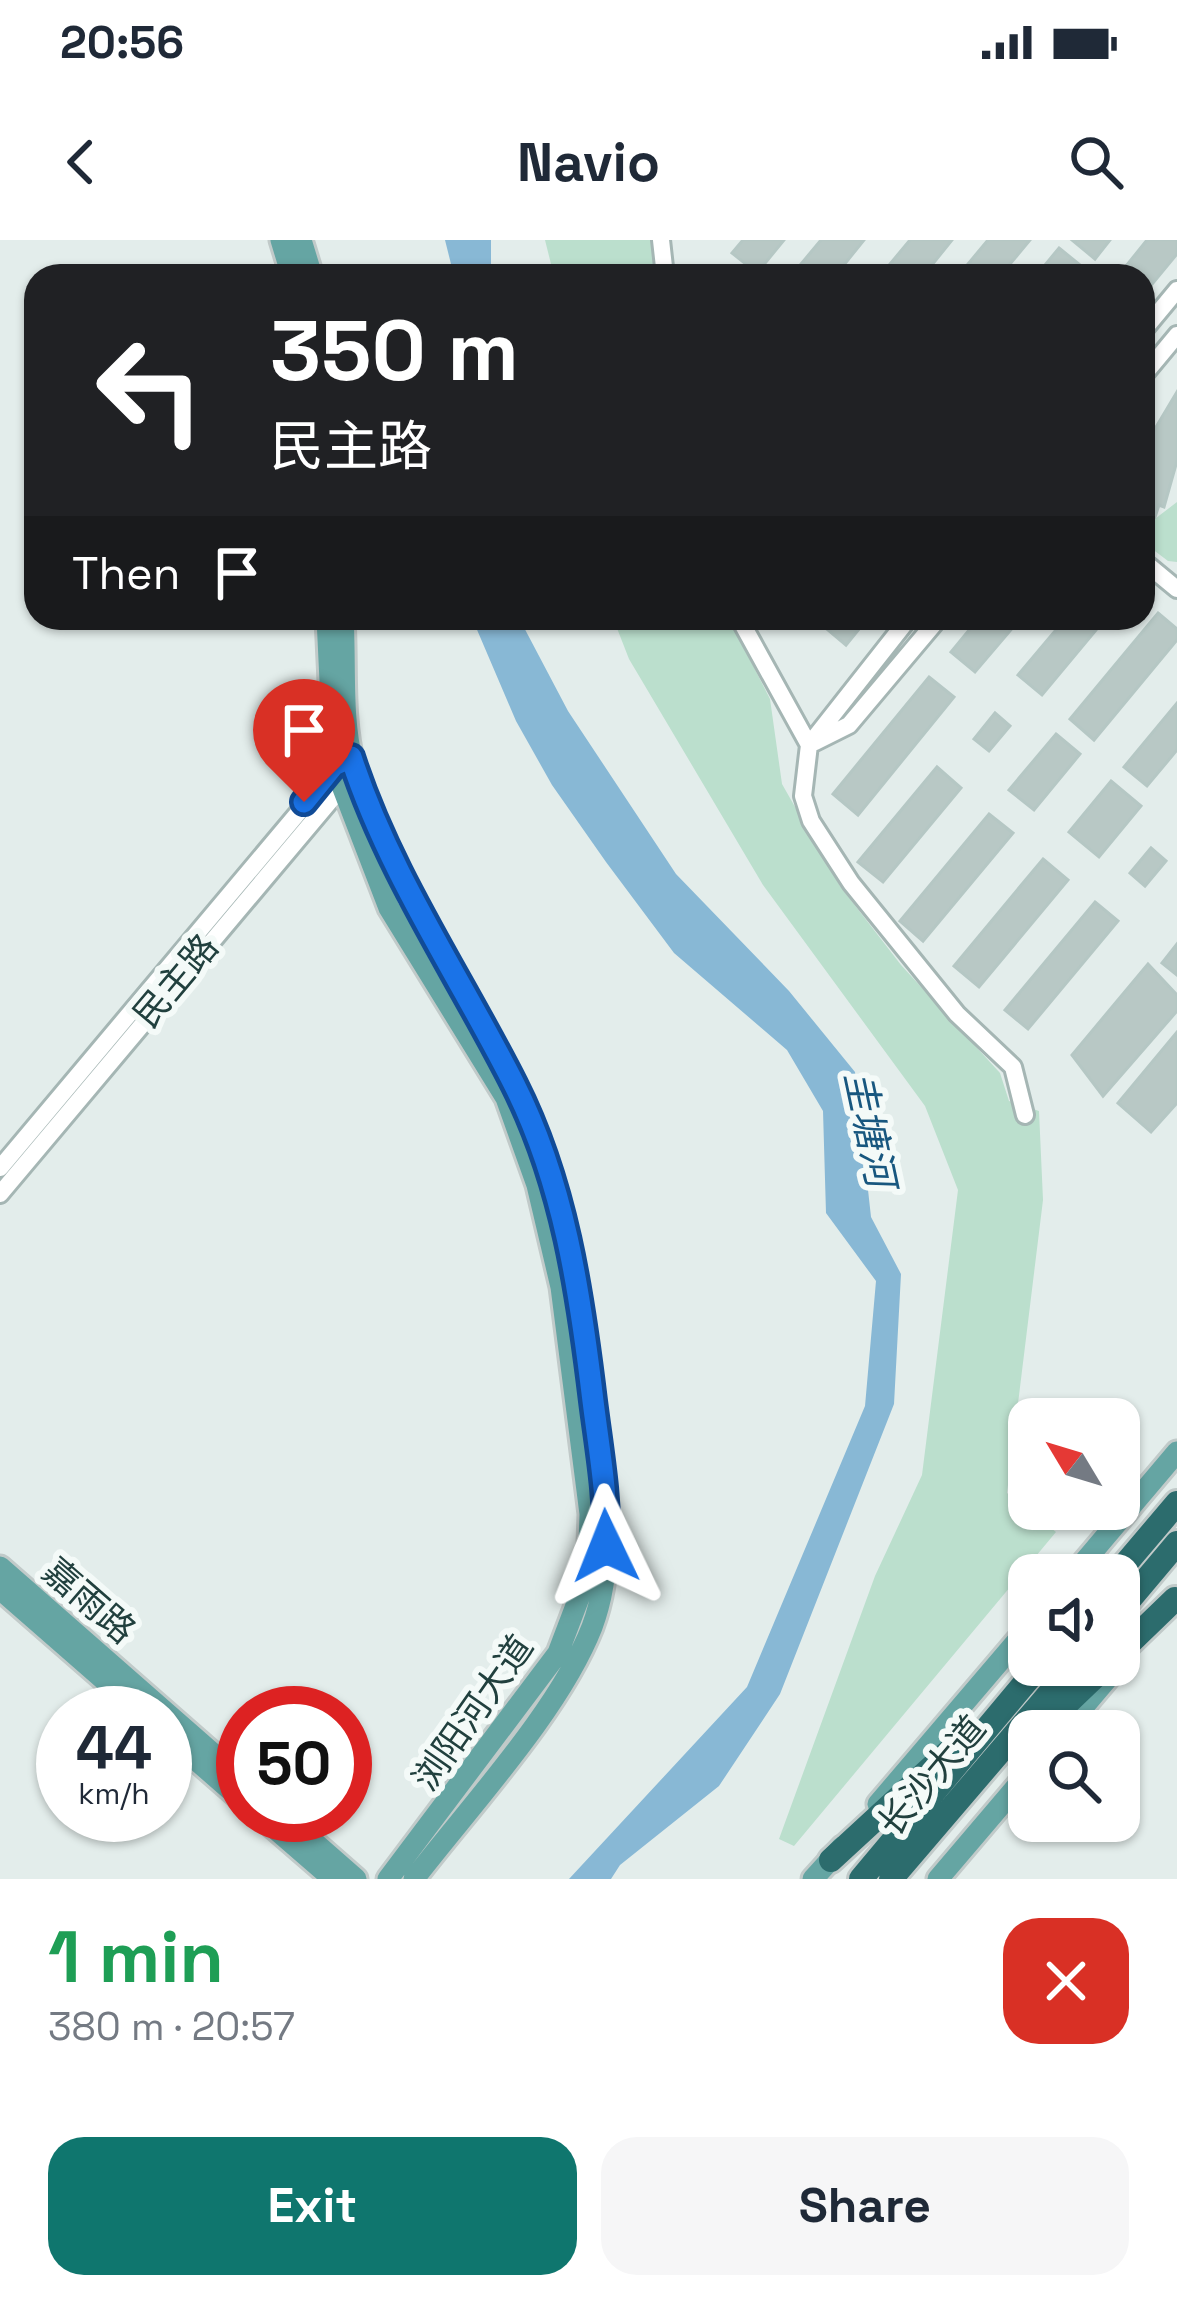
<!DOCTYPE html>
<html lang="en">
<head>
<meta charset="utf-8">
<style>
  body { margin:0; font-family:"Space Grotesk","Noto Sans SC",sans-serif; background:#f6f6f7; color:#1f2937; height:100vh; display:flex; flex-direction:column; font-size:45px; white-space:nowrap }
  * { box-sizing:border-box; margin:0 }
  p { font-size:39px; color:#747a83 }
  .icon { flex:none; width:66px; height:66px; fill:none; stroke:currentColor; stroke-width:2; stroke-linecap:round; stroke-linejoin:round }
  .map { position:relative; height:1639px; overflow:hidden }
  .drawer { display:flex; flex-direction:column; background:#fff; flex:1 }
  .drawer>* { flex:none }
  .top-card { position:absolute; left:24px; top:24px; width:1131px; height:366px; border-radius:36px; box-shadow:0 3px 9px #0004; background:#202124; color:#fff; overflow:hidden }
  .needle { width:78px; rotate:308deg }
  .tools { position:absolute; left:1008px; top:1158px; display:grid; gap:24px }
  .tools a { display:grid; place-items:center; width:132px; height:132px; border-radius:24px; background:#fff; box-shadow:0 3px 9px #0004; font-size:60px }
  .speed { position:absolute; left:36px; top:1446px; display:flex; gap:24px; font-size:60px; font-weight:700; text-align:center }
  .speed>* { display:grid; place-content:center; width:156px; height:156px; border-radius:50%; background:#fff; box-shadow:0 3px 9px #0004; line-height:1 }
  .speed small { font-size:30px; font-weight:400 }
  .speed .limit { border:18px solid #d22; background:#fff; color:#111 }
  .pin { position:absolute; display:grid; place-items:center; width:102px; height:102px; color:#fff; margin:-123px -51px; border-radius:50% 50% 50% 0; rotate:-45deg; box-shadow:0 0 12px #0007 }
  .pin .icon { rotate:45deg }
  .me { position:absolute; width:132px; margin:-66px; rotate:358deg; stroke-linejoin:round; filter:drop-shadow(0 0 9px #0008) }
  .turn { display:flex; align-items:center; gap:42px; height:252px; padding:0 48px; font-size:54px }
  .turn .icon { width:156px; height:156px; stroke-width:2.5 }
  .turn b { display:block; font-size:84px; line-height:102px }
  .then { display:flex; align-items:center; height:114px; padding:0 48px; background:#0003; gap:24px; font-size:45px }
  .round { display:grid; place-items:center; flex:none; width:126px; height:126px; border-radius:36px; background:#f6f6f7 }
  .overview { display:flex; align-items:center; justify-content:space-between; height:204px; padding:0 48px }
  h1 { font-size:72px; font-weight:600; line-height:90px; color:#1e9e55 }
  .primary-button { display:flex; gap:24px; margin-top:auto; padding:24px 48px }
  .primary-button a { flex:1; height:138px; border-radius:36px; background:#0f766e; color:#fff; font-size:48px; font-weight:600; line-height:138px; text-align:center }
  .primary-button a+a { background:#f6f6f7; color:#1f2937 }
  .status { display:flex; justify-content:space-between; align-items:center; height:84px; padding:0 60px; background:#fff; direction:ltr }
  .status svg { height:33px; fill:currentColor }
  header { display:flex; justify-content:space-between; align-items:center; height:156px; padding:0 48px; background:#fff; font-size:54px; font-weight:600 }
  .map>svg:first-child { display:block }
  .green { fill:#bbdfcd }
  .water { fill:#88b8d5 }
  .building { fill:#b8c8c5; stroke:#b5c7c4; stroke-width:3 }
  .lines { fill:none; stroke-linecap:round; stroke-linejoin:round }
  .minor-casing { stroke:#a5b6b4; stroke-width:22 }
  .major-casing { stroke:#c1cac9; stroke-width:27 }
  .highway-casing { stroke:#c1cac9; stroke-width:30 }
  .minor { stroke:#fff; stroke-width:16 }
  .major { stroke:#65a5a3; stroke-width:21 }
  .highway { stroke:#2c6c6d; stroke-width:24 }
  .route-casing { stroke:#114b97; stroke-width:30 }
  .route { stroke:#1a73e8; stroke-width:21 }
  .labels { text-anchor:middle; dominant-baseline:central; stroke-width:12; stroke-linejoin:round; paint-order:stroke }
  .street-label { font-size:36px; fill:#21403e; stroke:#f4faf8 }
  .water-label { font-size:39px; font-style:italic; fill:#18577f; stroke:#f4faf8 }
</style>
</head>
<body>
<div class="status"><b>20:56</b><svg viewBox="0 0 49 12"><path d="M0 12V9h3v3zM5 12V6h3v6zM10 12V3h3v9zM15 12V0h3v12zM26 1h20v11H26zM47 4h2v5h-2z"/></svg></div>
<header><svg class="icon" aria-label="back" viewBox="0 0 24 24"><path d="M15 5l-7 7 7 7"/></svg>Navio<svg class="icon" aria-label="search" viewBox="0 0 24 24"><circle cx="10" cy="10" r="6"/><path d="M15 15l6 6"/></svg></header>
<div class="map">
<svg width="1177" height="1639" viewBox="0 0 1177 1639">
  <rect width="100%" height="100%" fill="#e3edeb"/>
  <path class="green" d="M545,0H654L659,36H554Z
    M1177,262V322L1168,321L1143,302V288Z
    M613,378H729L770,459L782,544L840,646L901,725L1000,833L1009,861L1039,871L1043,960L1007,1253L1056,1292L794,1606L779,1599L875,1336L922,1235L958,950L925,866L763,645L629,419Z"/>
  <path class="water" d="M445,0H491V36H454Z
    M472,378H519L568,471L676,634L789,751L855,832L871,977L901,1034L894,1164L780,1454L719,1546L620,1625L611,1639H569L747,1447L865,1166L876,1041L826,973L823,871L787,810L674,713L606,622L552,545L516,481Z"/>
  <path class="building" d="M743,0H784L757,33L732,13Z
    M821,0H864L835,36H791Z
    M910,0H952L923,36H880Z
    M988,0H1030L1000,36H958Z
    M1072,0H1110L1095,19Z
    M1147,0H1177V14L1143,55V36H1118Z
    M1059,8L1085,29L1079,36H1036Z
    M1177,152V221L1164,267L1159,265L1155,277L1143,273V209Z
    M1158,373L1177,389V400L1094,500L1070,479Z
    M826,378H868L846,405L821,384Z
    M979,378H1021L975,432L951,412Z
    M1066,378H1106L1042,455L1018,435Z
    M929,437L954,457L858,575L833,554Z
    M1177,463V510L1147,546L1124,527Z
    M995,473L1010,486L989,511L974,499Z
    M1056,494L1080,514L1034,570L1009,550Z
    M937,527L961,548L883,642L858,622Z
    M1111,541L1141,566L1099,617L1069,592Z
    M989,574L1013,593L923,701L900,681Z
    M1151,608L1166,621L1145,646L1130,633Z
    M1043,619L1068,640L979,747L954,726Z
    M1095,662L1118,681L1028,789L1005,770Z
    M1177,704V735L1162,723Z
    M1148,724L1177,755V771L1103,856L1072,815Z
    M1177,792V863L1151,892L1118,863Z"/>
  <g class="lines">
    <g class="minor-casing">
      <path id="minor" d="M661,0L665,36
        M1143,91L1177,50
        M1143,136L1177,95
        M1143,321L1177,349
        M739,378L809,505
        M909,378L809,505L803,556L811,581L851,643L957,774L1013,827L1025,875
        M815,502L849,485L939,378
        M0,928L340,523
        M0,954L346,542"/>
    </g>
    <g class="major-casing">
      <path id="major" d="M281,0L292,36
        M301,0L312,36
        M327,378L334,525L389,668L506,858L537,945L561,1047L590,1274L588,1334L558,1413L388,1639
        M343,378C346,424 341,479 353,523C386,640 464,739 516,847C566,953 581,1066 596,1181C604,1250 617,1321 592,1387C559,1471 470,1566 414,1639
        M0,1327L243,1540
        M1073,1335L1177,1212
        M0,1349L142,1473
        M1063,1491L1113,1432
        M165,1493L243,1561
        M878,1564L1029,1387
        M259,1575L333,1639
        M283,1575L356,1639
        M813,1639L842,1607
        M938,1639L1029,1532"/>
    </g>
    <g class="highway-casing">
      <path id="highway" d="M1116,1335L1177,1263
        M1119,1372L1177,1303
        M1119,1413L1175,1359
        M1038,1491L1107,1425
        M831,1620L959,1502
        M861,1639L1040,1425
        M891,1639L1074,1425"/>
    </g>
    <use href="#minor" class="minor"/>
    <use href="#major" class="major"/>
    <use href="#highway" class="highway"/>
  </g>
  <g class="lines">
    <g class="route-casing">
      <path id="route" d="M304,562L334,525L351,517C389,634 459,735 514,844C564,943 580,1052 593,1161C599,1209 608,1257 606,1306"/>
    </g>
    <use href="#route" class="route"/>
  </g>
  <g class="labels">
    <g class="street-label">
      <text transform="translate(176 741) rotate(-50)">民主路</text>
      <text transform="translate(89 1361) rotate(41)">嘉雨路</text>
      <text transform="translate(473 1473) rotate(-55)">浏阳河大道</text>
      <text transform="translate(932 1536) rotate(-50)">长沙大道</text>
    </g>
    <g class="water-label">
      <text transform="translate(870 889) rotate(78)">圭塘河</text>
    </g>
  </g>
</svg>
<div class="tools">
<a><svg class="needle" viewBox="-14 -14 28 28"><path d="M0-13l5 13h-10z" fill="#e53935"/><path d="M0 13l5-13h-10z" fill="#747a83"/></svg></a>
<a><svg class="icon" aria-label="sound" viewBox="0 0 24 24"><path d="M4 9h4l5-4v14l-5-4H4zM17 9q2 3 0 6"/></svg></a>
<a><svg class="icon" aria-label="search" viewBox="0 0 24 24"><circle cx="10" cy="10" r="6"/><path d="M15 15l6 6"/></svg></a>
</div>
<div class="speed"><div>44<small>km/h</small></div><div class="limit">50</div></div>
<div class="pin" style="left:304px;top:562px;background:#d93025"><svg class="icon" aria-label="arrive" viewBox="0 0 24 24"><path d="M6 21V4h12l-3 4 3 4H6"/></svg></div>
<svg class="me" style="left:606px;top:1306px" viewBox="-20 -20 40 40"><path d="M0-17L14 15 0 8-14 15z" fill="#1a73e8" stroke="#fff" stroke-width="4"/></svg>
<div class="top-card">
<div class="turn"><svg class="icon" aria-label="left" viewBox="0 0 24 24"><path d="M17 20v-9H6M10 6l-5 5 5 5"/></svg><div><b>350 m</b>民主路</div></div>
<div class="then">Then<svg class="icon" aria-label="arrive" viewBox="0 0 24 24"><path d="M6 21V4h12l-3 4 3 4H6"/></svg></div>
</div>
</div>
<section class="drawer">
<div class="overview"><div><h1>1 min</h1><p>380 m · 20:57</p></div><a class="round" style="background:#d93025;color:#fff"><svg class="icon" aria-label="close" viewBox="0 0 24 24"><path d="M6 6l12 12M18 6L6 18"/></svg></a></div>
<div class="primary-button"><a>Exit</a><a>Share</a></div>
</section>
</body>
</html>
